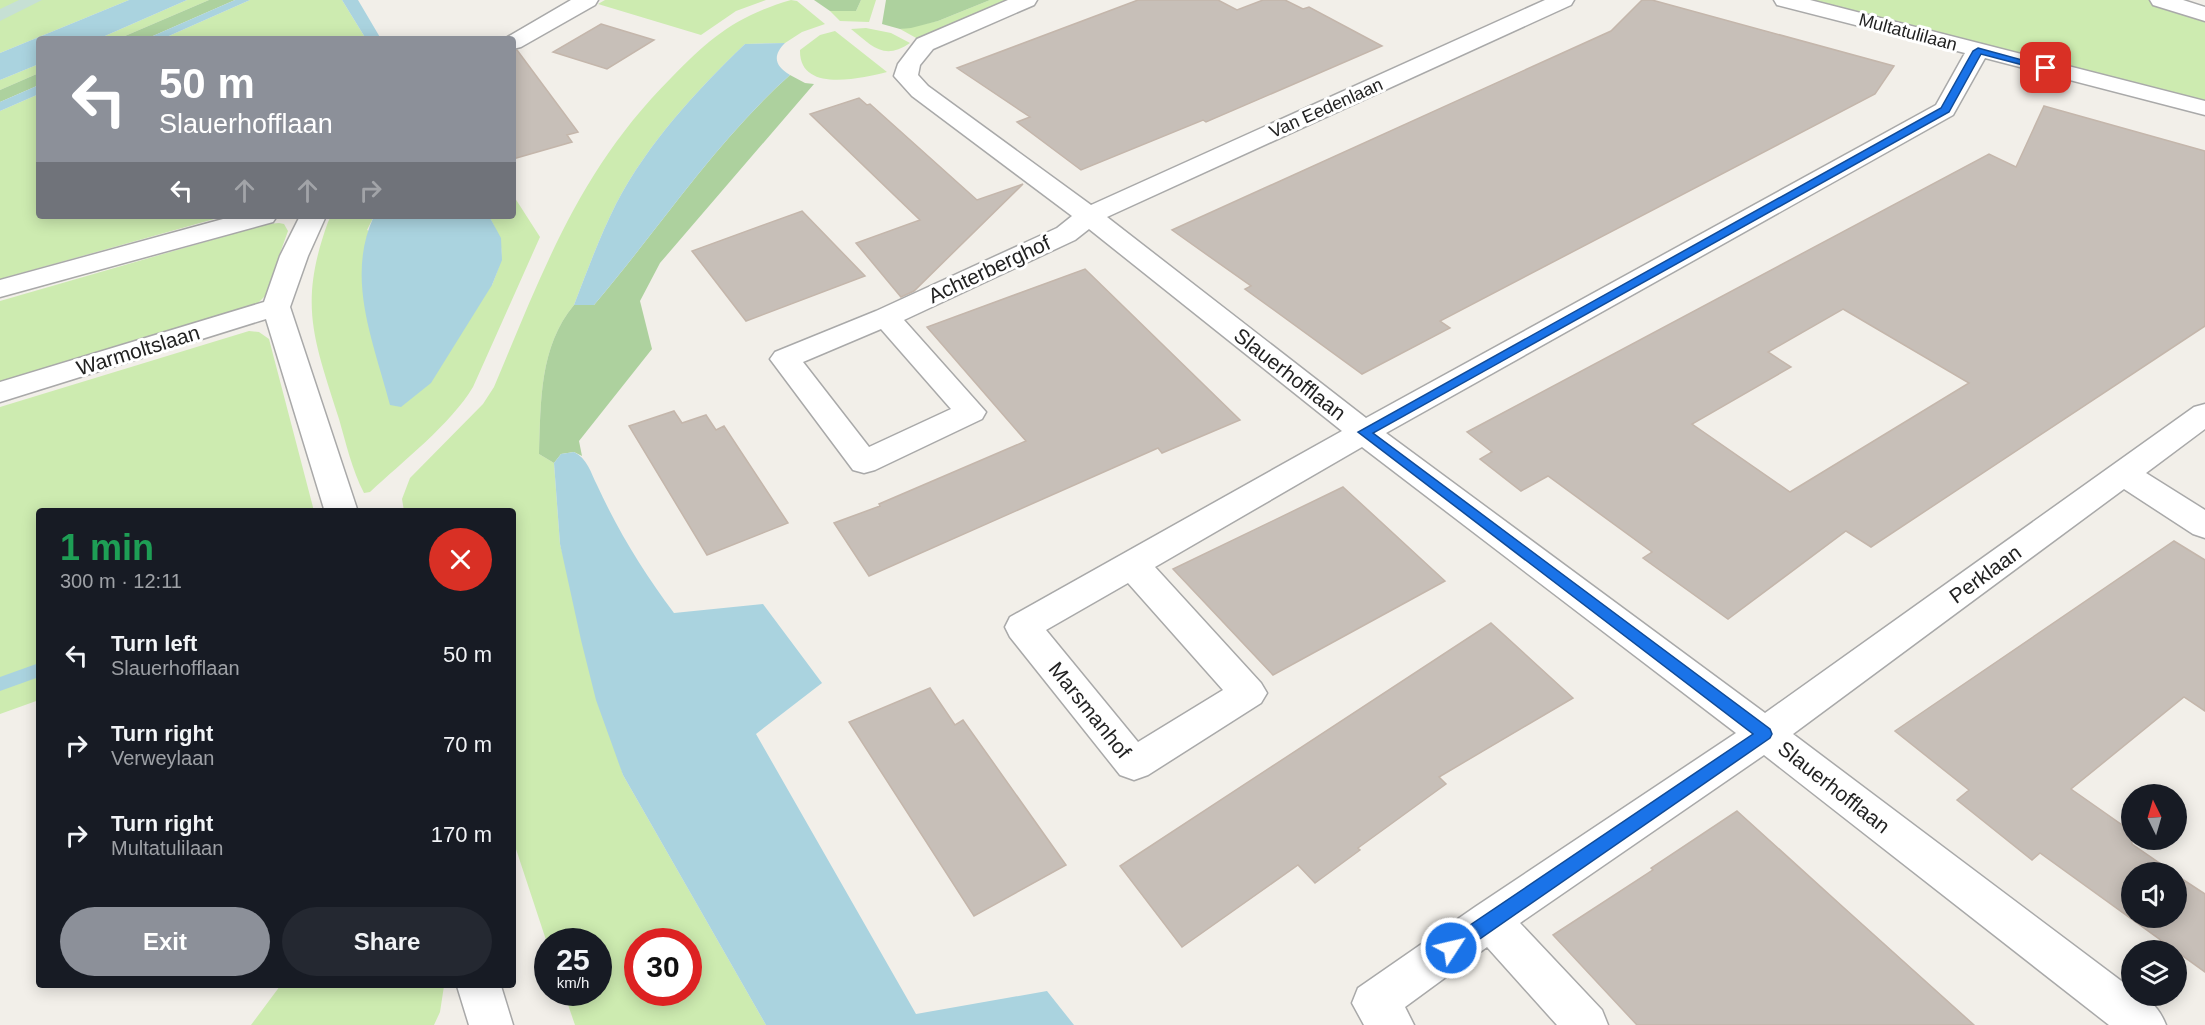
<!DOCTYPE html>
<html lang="en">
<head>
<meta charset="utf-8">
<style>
  body { margin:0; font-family:Arial,sans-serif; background:#242831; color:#f1f3f6; height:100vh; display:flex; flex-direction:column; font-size:22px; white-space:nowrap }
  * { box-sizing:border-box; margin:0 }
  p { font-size:20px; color:#9ea1a6 }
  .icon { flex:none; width:33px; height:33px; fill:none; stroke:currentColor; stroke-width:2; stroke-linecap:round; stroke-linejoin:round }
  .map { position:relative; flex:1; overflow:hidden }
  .sheet { position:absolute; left:36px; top:508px; width:480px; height:480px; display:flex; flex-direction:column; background:#171b24; border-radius:6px; box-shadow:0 3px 15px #0003 }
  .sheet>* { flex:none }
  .banner { position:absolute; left:36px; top:36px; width:480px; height:183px; border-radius:6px; box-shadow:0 3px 15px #0003; background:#8c9099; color:#fff; overflow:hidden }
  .needle { width:39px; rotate:355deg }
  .controls { position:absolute; left:2121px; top:784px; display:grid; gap:12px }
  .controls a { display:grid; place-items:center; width:66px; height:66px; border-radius:50%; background:#171b24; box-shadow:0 3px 15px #0003; font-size:30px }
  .speed { position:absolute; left:534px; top:928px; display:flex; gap:12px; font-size:30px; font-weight:700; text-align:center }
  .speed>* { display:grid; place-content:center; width:78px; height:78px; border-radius:50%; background:#171b24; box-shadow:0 3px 15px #0003; line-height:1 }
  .speed small { font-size:15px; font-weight:400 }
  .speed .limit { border:9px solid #d22; background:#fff; color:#111 }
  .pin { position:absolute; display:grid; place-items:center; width:51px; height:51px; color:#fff; margin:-26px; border-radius:12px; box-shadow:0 3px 9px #0006 }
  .me { position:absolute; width:66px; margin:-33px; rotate:55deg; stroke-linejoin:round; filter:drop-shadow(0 0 4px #0008) }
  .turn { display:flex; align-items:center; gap:21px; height:126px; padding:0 24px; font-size:27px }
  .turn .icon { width:78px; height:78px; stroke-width:2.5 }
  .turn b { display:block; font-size:42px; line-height:51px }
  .lanes { display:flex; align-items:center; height:57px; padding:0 24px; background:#0003; justify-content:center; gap:30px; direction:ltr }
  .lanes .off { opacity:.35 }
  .round { display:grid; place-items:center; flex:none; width:63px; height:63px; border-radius:32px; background:#242831 }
  .overview { display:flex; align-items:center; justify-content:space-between; height:102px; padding:0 24px }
  h1 { font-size:36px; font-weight:700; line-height:45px; color:#1e9e55 }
  .primary-button { display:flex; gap:12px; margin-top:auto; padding:12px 24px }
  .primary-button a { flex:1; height:69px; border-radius:36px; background:#8c9099; color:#fff; font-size:24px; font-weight:700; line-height:69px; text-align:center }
  .primary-button a+a { background:#242831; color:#f1f3f6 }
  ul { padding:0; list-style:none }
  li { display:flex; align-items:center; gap:18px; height:90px; padding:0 24px }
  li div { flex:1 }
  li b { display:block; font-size:22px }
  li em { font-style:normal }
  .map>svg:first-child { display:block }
  .grass { fill:#cdebb0; fill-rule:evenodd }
  .forest { fill:#add19e }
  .wetland { fill:#c6e0d4 }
  .water { fill:#aad3df }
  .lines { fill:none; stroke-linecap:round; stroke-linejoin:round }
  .stream { fill:#aad3df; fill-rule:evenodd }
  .building { fill:#c7bfb8; stroke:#c4b6ab; stroke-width:1.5; fill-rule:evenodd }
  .minor-casing { stroke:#a9a9a9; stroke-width:3 }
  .minor { fill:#fff; fill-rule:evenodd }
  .route { fill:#1a73e8; stroke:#114b97; stroke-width:1.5 }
  .labels { text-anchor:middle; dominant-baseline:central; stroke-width:6; stroke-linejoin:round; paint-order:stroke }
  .far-street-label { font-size:18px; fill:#222; stroke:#fff }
  .street-label { font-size:21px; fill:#222; stroke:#fff }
</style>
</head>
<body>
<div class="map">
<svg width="2205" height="1025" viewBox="0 0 2205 1025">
  <rect width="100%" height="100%" fill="#f2efe9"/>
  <path class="grass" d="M0,0H129L0,53Z
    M187,0H209L118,39H98Z
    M250,0H342L366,39H162Z
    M605,0H766L736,11L701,35L598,4Z
    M791,0L797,1L825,24L802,32L785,43L745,44C696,91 648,143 616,204C600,236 587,271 574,305C539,347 541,402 539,454L554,463L560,544L623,775L766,1025H575L564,993H598V942L547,943L513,840V512L404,511L402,499L410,478L483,404L494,387C543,271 579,170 671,78C710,38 736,16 791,0ZM638,942H688V993H638Z
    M861,0H876L869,22L840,21L830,11H856Z
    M990,0H1007L918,39L900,29L938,21Z
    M1814,0H2151L2205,19V101Z
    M866,28L891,33L910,43C884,61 872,46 851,29Z
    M835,31L887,72C862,78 799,94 800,50L820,35Z
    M39,64V73L0,90V80Z
    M39,94V216H225L0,279V111Z
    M513,195L540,237L473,387C451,424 402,462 370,492L364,493C352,470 346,443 339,419C314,339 298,305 328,222L331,216H374L367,230L492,285C505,253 505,247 489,216H513Z
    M279,223L284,224L288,231L275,267L271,290L257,304L0,383V301L267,224Z
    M249,331L259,332L269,339L314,511L39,512V700L0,714V407Z
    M280,986H444L440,1012L434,1025H251Z"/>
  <path class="forest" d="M209,0H235L146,39H118Z
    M814,0H861L856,11H830Z
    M886,0H990L938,21L911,28L900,29L882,24Z
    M39,73V85L0,102V90Z
    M790,75L805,83L814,84L660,263L640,301L652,349L579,441L582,456L574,452L561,454L554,463L539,454C541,402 539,347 574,305H594C658,230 716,141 790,75Z"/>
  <path class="wetland" d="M19,0H42L0,21V9Z"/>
  <path class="water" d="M129,0H187L98,39H39V64L0,80V53Z
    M235,0H250L162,39H146Z
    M342,0H358L381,39H366Z
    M785,43C772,56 775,66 790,75C716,141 658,230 594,305H574C587,271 600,236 616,204C648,143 696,91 745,44Z
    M39,85V94L0,111V102Z
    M374,216H489L501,238L502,260L492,285L431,383L401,407L390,405C374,343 345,278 374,216Z
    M574,452C587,458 591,473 597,485C618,531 644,573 674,613L763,604L822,683L756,734L916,1014L1047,991L1074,1025H766L623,775L596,700L581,640L560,544L554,463L561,454Z"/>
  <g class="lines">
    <path class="stream" d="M39,663V677L0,691V677Z"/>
  </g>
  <path class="building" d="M1138,0H1218L1237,10L1263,0H1285L1303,9L1309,7L1382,46L1206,122L1203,120L1081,170L1017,122L1030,117L957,68Z
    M1642,0H1652L1894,66L1875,94L1440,321L1450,328L1362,374L1245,289L1251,286L1172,230L1611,31Z
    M601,24L654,40L607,69L553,52Z
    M517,50L578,132L567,135L572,142L513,159V51Z
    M859,98L867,105L870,104L977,200L1023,184L914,291L901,297L856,243L920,220L810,114Z
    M2044,106L2205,151V326L1871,547L1846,531L1728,619L1643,558L1652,552L1548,476L1521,491L1480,459L1492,452L1467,432L1989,154L2016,167ZM1843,309L1969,383L1790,492L1692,424L1791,367L1768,352Z
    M802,211L865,276L746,321L692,251Z
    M1085,269L1240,420L1162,453L1158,448L869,576L834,523L880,506L879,504L1026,441L927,327Z
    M674,411L682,423L706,415L716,430L724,426L788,523L707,555L629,426Z
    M1343,487L1445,581L1273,675L1173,569Z
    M2174,541L2205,560V711L2184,697L2071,789L2132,832V844L2174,873H2132V918H2176V875L2205,894V972L2040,853L2032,860L1957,800L1969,790L1895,731Z
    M1491,623L1573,698L1439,777L1446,784L1358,848L1360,850L1315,883L1298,865L1182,947L1120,866Z
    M930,688L955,725L963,720L1066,865L974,916L849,722Z
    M1737,811L1843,907L1974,1025H1637L1553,935L1653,870L1651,868Z"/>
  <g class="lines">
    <g class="minor-casing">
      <path id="minor" d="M571,0H598L595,5L521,47L513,49V39H504Z
        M1008,0H1037L1034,5L933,49L920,65L918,75L928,86L1091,205L1545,0H1574L1571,5L1107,217L1366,418L1936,105L1965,53L1777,5L1774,0H1810L2205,101V115L1985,58L1953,115L1386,433L1765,713L2194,407L2205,404V429L2146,473L2205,510V538L2193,534L2124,489L1793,734L2132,989V996C2150,996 2160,1010 2166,1025H2109L1764,755L1520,923L1602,1010L1608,1025H1557L1487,947L1405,1007L1414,1025H1364L1352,1003L1358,988L1475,907L1736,733L1362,447L1155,567L1261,683L1267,693L1261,703L1148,775L1134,780L1120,775L1010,637L1005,627L1010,617L1342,431L1089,229L1075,240L904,320L986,412L982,419L875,470L864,473L853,470L770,359L775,352L876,311L1057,228L1072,216L912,96L894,76L898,64L917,39ZM881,329L951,409L869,447L803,362ZM1128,583L1223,690L1138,742L1046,630Z
        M2150,0H2183L2205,7V21L2153,5Z
        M234,216H277L273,222L0,297V280Z
        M300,216H326L308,256L290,307L358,512H325L266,319L0,402V382L264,302L280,256Z
        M457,986H501L513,1025H469Z"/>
    </g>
    <use href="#minor" class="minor"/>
  </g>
  <path class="route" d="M1978,48L2051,68L2046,71L1981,54L1949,112L1373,433L1770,729L1772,734L1770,738L1458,954L1451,956L1445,954L1443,948L1445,942L1753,734L1358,432L1941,108L1973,51Z"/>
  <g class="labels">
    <g class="far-street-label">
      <text transform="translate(1908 32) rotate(15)">Multatulilaan</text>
      <text transform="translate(1326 108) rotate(-24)">Van Eedenlaan</text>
    </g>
    <g class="street-label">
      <text transform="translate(989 269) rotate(-25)">Achterberghof</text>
      <text transform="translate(138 350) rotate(-17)">Warmoltslaan</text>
      <text transform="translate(1290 374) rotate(38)">Slauerhofflaan</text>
      <text transform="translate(1985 574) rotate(-36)">Perklaan</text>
      <text transform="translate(1090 710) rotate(51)">Marsmanhof</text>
      <text transform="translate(1834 787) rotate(38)">Slauerhofflaan</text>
    </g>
  </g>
</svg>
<div class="controls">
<a><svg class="needle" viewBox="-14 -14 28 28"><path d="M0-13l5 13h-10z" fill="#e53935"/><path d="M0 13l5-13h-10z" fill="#9ea1a6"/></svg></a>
<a><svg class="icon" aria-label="sound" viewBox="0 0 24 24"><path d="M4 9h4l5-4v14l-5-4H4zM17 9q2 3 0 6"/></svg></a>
<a><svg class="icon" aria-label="layers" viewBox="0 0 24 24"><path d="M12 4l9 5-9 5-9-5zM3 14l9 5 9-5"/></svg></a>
</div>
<div class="speed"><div>25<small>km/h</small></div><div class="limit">30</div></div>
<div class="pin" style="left:2046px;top:68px;background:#d93025"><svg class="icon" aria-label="arrive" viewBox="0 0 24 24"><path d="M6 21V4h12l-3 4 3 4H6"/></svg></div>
<svg class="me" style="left:1451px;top:948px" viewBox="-20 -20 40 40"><circle r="17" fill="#1a73e8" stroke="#fff" stroke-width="3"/><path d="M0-11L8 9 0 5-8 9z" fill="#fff"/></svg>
<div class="banner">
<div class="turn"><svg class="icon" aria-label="left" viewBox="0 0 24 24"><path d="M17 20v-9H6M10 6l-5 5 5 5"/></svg><div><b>50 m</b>Slauerhofflaan</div></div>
<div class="lanes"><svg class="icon" aria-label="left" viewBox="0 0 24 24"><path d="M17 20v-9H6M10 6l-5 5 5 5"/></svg><svg class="icon off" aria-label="ahead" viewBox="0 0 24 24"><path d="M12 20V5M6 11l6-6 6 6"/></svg><svg class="icon off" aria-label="ahead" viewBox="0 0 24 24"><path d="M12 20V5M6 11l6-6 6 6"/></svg><svg class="icon off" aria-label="right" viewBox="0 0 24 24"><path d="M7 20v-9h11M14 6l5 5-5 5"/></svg></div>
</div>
<section class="sheet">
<div class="overview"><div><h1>1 min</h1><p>300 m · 12:11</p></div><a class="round" style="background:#d93025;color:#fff"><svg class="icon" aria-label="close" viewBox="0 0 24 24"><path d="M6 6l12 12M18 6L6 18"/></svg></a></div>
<ul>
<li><svg class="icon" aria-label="left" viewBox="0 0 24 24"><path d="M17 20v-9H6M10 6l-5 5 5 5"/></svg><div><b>Turn left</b><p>Slauerhofflaan</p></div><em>50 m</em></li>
<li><svg class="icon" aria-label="right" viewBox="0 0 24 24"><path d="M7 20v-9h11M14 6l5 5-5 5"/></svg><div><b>Turn right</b><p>Verweylaan</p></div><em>70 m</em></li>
<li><svg class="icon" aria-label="right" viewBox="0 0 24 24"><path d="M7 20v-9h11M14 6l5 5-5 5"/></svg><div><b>Turn right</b><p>Multatulilaan</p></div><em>170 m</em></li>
</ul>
<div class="primary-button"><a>Exit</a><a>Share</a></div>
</section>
</div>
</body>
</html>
